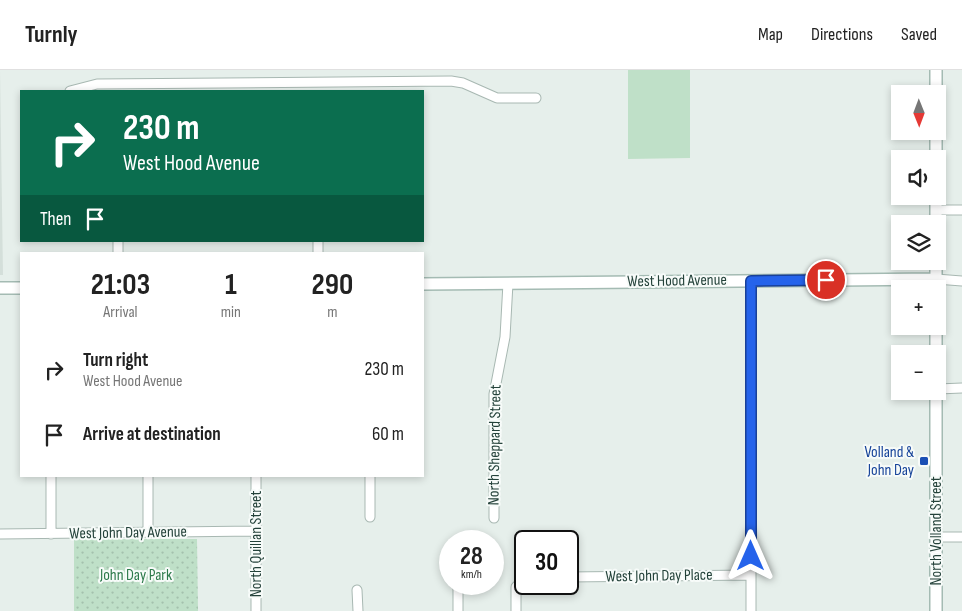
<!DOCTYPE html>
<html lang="en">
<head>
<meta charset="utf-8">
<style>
  body { margin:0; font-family:"Sofia Sans Condensed",sans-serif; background:#f2f2f2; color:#222; height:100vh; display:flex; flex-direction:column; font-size:19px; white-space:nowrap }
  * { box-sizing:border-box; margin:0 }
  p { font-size:16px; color:#767676 }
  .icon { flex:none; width:28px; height:28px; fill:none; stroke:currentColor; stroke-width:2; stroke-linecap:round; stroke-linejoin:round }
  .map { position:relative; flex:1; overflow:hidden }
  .details { position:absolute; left:20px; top:182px; width:404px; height:225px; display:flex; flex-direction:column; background:#fff; border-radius:0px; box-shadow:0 2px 8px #0003 }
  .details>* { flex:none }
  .guide { position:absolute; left:20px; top:20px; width:404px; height:152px; border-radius:0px; box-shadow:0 2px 8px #0003; background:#0b6e4f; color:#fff; overflow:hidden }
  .needle { width:32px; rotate:179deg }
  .buttons { position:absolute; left:891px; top:15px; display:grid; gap:10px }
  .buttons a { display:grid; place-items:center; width:55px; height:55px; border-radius:0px; background:#fff; box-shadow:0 2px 8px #0003; font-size:25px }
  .speed { position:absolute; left:439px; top:460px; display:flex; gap:10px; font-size:25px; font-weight:700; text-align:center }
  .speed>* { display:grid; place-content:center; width:65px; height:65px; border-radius:50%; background:#fff; box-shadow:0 2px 8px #0003; line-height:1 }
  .speed small { font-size:12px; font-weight:400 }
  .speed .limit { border:2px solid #111; border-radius:8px; background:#fff; color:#111 }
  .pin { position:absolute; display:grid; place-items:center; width:42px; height:42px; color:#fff; margin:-21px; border:2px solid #fff; border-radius:50%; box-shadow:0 1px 5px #0007 }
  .me { position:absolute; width:55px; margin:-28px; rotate:0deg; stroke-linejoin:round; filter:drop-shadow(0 0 4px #0008) }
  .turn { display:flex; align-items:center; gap:18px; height:105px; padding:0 20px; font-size:22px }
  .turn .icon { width:65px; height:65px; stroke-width:2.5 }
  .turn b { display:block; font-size:35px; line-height:42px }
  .then { display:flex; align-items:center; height:48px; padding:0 20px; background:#0003; gap:10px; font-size:19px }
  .eta { display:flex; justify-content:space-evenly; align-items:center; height:85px; text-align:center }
  .eta b { font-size:30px; font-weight:700; line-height:35px }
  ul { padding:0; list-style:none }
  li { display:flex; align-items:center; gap:15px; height:65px; padding:0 20px }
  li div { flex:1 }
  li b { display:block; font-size:19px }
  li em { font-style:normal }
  header { display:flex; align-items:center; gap:30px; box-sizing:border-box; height:70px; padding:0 25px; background:#fff; border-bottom:1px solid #e0e0e0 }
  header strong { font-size:24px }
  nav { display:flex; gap:28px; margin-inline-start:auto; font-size:18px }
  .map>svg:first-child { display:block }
  .built { fill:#d4dfda }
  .grass { fill:#bfe0c8 }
  .park { fill:url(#park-dots) }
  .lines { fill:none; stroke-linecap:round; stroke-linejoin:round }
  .street-casing { stroke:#a8b8b2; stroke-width:11 }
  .secondary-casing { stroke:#a4bbb3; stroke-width:14 }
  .street { stroke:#fff; stroke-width:9 }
  .secondary { stroke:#fff; stroke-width:11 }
  .route-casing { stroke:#184099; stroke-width:12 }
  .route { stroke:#2563eb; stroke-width:9 }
  .transit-dot { fill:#1a4fb4; stroke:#f7fbf9; stroke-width:2 }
  .labels { text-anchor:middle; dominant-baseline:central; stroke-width:4; stroke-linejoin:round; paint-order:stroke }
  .street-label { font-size:16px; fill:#24423a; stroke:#f7fbf9 }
  .transit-label { font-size:16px; fill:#164399; stroke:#f7fbf9; text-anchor:end }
  .park-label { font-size:16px; fill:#2d7a4b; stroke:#f7fbf9 }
</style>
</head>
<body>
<header>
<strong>Turnly</strong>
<nav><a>Map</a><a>Directions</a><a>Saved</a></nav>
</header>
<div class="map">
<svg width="962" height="541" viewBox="0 0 962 541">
  <defs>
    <pattern id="park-dots" width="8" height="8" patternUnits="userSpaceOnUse" patternTransform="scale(1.25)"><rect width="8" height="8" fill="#bfe0c8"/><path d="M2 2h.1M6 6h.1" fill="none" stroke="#a4c1ad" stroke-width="1.8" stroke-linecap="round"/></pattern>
  </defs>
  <rect width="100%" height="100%" fill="#e6efeb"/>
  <path class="built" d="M0,0L3,205H0Z"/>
  <path class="grass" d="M628,0H690V88L628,89Z"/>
  <path class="park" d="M74,469H197L198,541H74Z"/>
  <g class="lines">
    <g class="street-casing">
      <path id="street" d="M70,21L97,14L451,11L463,13L497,28H536
        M936,140H962
        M118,171V184
        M318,171V184
        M936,209L962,211
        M938,319L962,318
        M148,406V462
        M256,406V541
        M370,447V406
        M494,448V324L505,267L508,213
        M0,464L256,461
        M51,464V406
        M936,467H962
        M568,507L751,505
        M458,518V541
        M357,520L358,541
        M516,541V517L525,508
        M751,541V211"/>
    </g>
    <g class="secondary-casing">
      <path id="secondary" d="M936,24V0
        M936,61V89
        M936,126V154
        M422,214L936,209
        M0,218H21
        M936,219V191
        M936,256V284
        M936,541V321"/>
    </g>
    <use href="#street" class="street"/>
    <use href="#secondary" class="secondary"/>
  </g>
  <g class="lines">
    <g class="route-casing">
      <path id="route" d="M751,486V211L826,210"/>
    </g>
    <use href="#route" class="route"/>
  </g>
  <rect class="transit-dot" x="919" y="386" width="10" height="10" rx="2.5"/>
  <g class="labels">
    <g class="street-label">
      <text transform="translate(677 211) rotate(-1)">West Hood Avenue</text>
      <text transform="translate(495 375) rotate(-89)">North Sheppard Street</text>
      <text transform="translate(936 461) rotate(-90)">North Volland Street</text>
      <text transform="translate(128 463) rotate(-1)">West John Day Avenue</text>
      <text transform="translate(256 474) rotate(-90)">North Quillan Street</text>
      <text transform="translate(659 506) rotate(-1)">West John Day Place</text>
    </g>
    <g class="transit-label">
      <text x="914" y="382">Volland &amp;<tspan x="914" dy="18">John Day</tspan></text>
    </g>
    <g class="park-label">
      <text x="136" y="505">John Day Park</text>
    </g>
  </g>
</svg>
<div class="buttons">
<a><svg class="needle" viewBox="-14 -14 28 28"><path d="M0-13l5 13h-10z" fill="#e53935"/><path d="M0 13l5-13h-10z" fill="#767676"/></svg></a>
<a><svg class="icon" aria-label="sound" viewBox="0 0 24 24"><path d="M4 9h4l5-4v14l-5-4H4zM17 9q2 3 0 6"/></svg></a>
<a><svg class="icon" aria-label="layers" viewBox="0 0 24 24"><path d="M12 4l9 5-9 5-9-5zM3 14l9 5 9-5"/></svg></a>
<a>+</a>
<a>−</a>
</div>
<div class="speed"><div>28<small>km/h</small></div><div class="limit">30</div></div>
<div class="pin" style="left:826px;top:210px;background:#d93025"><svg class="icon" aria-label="arrive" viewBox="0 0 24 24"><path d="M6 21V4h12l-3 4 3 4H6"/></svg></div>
<svg class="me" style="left:751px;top:486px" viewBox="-20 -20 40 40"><path d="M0-17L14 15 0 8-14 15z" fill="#2563eb" stroke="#fff" stroke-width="4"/></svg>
<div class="guide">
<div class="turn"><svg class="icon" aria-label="right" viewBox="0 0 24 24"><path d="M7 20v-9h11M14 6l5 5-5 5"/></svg><div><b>230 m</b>West Hood Avenue</div></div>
<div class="then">Then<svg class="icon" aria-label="arrive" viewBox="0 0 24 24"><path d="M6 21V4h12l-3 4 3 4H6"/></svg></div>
</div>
<section class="details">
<div class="eta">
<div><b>21:03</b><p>Arrival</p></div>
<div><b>1</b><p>min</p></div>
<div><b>290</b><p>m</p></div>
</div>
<ul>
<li><svg class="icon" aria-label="right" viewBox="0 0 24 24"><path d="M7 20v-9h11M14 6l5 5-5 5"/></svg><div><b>Turn right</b><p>West Hood Avenue</p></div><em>230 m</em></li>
<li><svg class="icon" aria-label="arrive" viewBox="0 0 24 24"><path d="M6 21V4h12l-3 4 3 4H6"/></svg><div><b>Arrive at destination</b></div><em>60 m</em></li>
</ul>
</section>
</div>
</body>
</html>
